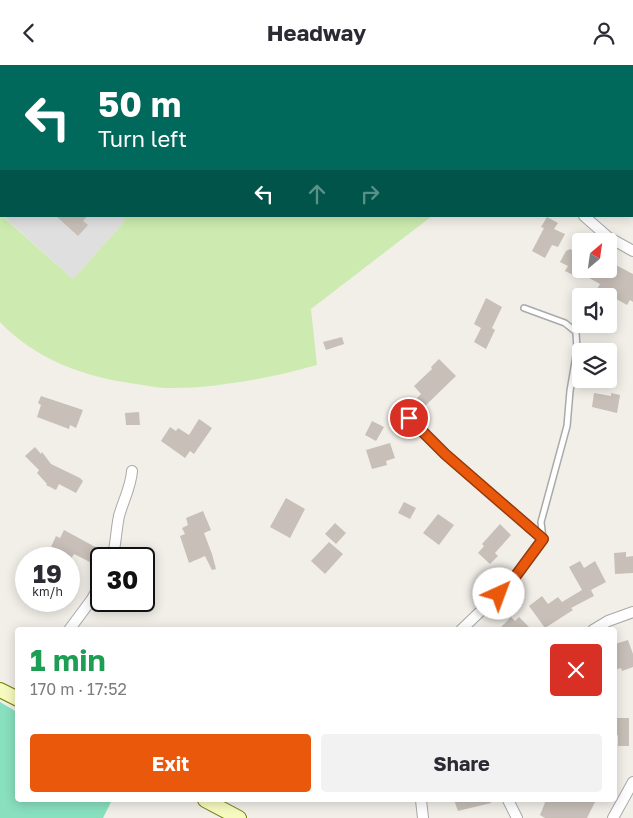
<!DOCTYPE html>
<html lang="en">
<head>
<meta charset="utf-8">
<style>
  body { margin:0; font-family:"Golos Text",sans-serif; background:#f2f2f3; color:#2b2b33; height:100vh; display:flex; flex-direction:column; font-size:19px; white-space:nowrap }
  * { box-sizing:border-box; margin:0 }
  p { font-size:16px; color:#7c7c81 }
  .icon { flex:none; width:28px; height:28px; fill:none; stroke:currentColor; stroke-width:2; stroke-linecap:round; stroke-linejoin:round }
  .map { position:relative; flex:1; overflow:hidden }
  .details { position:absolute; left:15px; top:562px; width:602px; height:175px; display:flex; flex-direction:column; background:#fff; border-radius:5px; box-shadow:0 2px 12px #0003 }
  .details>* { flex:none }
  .top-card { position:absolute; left:0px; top:0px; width:634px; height:152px; box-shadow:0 2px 12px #0003; background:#00695c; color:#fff; overflow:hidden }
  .needle { width:32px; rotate:29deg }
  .fabs { position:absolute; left:572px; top:168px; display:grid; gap:10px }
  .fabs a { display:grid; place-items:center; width:45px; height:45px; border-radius:5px; background:#fff; box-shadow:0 2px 12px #0003; font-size:25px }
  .speed { position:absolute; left:15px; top:482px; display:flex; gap:10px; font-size:25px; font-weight:700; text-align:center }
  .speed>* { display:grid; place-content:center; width:65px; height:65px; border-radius:50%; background:#fff; box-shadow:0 2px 12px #0003; line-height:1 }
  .speed small { font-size:12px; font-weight:400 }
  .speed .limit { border:2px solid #111; border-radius:8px; background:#fff; color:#111 }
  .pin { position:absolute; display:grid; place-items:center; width:42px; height:42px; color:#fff; margin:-21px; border:2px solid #fff; border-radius:50%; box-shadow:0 1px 5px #0007 }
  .me { position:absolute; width:55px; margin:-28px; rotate:43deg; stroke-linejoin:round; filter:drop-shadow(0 0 4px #0008) }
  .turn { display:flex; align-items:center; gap:18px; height:105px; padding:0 15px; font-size:22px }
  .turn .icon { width:65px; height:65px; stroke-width:2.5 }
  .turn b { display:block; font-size:35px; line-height:42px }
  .lanes { display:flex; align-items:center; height:48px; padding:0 15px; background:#0003; justify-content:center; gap:25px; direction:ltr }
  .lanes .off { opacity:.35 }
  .round { display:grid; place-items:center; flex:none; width:52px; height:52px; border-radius:5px; background:#f2f2f3 }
  .summary { display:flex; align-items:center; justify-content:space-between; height:85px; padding:0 15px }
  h1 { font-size:30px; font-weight:700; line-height:38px; color:#1e9e55 }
  .button { display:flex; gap:10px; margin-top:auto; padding:10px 15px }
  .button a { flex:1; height:58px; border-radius:5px; background:#ea580c; color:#fff; font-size:20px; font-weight:700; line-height:58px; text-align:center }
  .button a+a { background:#f2f2f3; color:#2b2b33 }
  header { display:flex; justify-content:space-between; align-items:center; height:65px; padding:0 15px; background:#fff; font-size:22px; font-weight:700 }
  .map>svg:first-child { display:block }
  .residential { fill:#e0dfdf }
  .grass { fill:#cdebb0 }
  .pitch { fill:#88e0be }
  .building { fill:#c7bfb8 }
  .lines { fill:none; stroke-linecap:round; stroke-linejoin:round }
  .lane-casing { stroke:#a9a9a9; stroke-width:8 }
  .street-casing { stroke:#a9a9a9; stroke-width:12 }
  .secondary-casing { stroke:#707d05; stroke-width:16 }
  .lane { stroke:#fff; stroke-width:5 }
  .street { stroke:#fff; stroke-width:10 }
  .secondary { stroke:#f7fabf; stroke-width:14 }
  .route-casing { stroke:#983908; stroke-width:12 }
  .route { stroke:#ea580c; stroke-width:9 }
</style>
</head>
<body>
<header><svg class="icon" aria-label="back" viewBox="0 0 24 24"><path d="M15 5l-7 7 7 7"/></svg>Headway<svg class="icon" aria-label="person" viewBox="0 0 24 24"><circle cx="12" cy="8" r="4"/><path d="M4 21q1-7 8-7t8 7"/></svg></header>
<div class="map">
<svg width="633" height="753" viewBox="0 0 633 753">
  <rect width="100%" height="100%" fill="#f2efe9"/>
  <path class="residential" d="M3,151H121L125,156L73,214Z"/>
  <path class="grass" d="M0,0H438V1H1L0,118Z
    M0,149L73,214L125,156L121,151H432L311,244L317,300C271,313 213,324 166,323C156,323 146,320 136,319C85,312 36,295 0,257Z"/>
  <path class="pitch" d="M0,637L17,647L18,735H112L103,753H0Z"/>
  <path class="building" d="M56,151H87L83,156L88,160L78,171Z
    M547,152L558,158L554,164L565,169L558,182L552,180L545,193L532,186L544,163L541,162Z
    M570,184L581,190V204H609L612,198L633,209V237L630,235L627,240L611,231H607L597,224L600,219L582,209L579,213L565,206L568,201L560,197L566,186Z
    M486,233L502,242L492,263L495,265L486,284L474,277L481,263L474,259Z
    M342,272L344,279L326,285L323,277Z
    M439,294L456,311L424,342L416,334L421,329L414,321L432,304L431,302Z
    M594,328L611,331V328L620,330L617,348L592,342Z
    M41,331L83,345L76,363L70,360L69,364L37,352L41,340L38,338Z
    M139,347L140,360H126L125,348Z
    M199,354L212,363L194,389L190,386L185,393L161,376L170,362L176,366L178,363L189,370Z
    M372,356L384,362L376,376L365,370Z
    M390,378L395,393L386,396L387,400L372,404L366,385Z
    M35,382L41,389L42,387L51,399L80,413L83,416L76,428L59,419L56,425L46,420L47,419L37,408L39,405L25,391Z
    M286,433L305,444L290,473L270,462Z
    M404,437L416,443L410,454L398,448Z
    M203,446L211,465L204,468L212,489L216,504L212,505L205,491L189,498L180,471L185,469L182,463L188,460L186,453Z
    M438,449L454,460L439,480L423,468Z
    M335,458L346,468L336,479L325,469Z
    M500,459L511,470L495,488L498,491L490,499L478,488L484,481L482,479Z
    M64,465L99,484L92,498L74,489L71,494H49L54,483L51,482L56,471L60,473Z
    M329,477L343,489L325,509L311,496Z
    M626,487V492L633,491V508L615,509L614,488Z
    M580,496L584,503L595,496L606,517L591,525L594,531L571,543L573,545L545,563L529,541L542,531L548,539L558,532L562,537L582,525L569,502Z
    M511,552L515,556L519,552L532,565H498Z
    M628,575L633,589V602L622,606L621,603L615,605V579Z
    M615,653H629V681H618V670H615Z
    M454,735H490L491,738L458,746Z
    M546,735H596L587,753H545L540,750Z"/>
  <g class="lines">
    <g class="lane-casing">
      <path id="lane" d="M524,243L565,258L576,267L577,285L570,326L567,361L541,457L543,474
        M409,353L445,389L543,474"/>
    </g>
    <g class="street-casing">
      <path id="street" d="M598,0L600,1
        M557,1L558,0
        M632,33H633
        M584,151L608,172L633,186
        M112,494C116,480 116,465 119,451C123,436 131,422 132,406
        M69,565L92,534L101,518
        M461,565L512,516L543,474
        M593,565L608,556L633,547
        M421,735L423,753
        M508,735L517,753
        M613,753L633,717"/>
    </g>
    <g class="secondary-casing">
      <path id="secondary" d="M0,625L18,634
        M205,735L239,753"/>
    </g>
    <use href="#lane" class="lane"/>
    <use href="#street" class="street"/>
    <use href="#secondary" class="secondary"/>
  </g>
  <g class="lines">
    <g class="route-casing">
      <path id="route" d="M409,353L445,389L543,474L512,516L499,529"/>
    </g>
    <use href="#route" class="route"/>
  </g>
</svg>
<div class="fabs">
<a><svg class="needle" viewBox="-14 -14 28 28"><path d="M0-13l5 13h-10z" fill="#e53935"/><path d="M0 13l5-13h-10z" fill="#7c7c81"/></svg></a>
<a><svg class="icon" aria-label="sound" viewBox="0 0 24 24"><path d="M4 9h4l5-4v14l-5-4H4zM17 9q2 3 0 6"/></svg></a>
<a><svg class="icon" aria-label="layers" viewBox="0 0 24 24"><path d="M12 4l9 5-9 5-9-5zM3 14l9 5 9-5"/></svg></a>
</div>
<div class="speed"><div>19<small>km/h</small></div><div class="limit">30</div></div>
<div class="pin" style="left:409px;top:353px;background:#d93025"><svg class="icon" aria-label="arrive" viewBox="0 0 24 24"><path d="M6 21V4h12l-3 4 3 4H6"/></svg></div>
<svg class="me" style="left:499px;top:529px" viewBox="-20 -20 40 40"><circle r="19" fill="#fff"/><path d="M0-13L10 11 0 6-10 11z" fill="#ea580c"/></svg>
<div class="top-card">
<div class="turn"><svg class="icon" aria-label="left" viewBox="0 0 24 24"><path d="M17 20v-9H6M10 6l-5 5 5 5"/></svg><div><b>50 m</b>Turn left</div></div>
<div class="lanes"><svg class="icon" aria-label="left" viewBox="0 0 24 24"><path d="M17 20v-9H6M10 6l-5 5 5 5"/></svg><svg class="icon off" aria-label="ahead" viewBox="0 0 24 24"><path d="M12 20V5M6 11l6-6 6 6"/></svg><svg class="icon off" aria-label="right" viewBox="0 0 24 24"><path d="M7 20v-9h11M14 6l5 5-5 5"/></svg></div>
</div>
<section class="details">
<div class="summary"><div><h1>1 min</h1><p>170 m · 17:52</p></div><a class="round" style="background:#d93025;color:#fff"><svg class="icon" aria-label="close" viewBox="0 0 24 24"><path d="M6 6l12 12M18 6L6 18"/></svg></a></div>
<div class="button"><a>Exit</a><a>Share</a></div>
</section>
</div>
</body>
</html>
